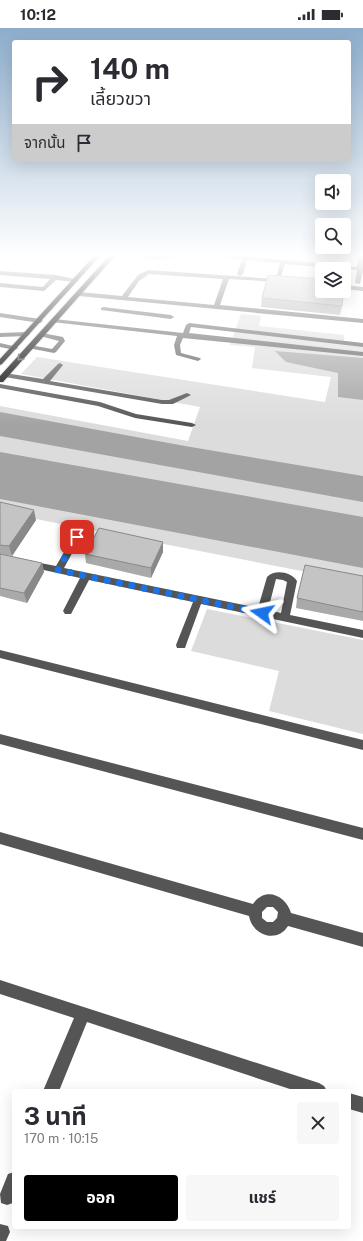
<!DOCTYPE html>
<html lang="th">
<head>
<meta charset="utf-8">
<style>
  body { margin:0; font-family:"Public Sans","Noto Sans Thai",sans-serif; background:#f7f7f7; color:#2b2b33; height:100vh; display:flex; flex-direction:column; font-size:15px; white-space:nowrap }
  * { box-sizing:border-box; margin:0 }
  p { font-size:13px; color:#7c7c81 }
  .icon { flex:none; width:22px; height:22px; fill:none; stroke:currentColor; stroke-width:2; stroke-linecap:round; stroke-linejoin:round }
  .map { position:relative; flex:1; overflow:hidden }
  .drawer { position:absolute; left:12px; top:1061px; width:339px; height:140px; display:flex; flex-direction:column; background:#fff; border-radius:4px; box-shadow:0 4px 16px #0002 }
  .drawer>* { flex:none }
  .top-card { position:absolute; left:12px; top:12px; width:339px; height:122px; border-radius:4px; box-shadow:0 4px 16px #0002; background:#fff; color:#2b2b33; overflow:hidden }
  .fabs { position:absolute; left:315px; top:146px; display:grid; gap:8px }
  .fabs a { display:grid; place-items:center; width:36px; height:36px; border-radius:4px; background:#fff; box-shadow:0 4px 16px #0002; font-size:20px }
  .pin { position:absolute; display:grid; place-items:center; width:34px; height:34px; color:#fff; margin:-17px; border-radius:8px; box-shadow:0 2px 6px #0006 }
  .me { position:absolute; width:44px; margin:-22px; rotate:282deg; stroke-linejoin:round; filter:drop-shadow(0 0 3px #0008) }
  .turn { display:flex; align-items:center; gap:14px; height:84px; padding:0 12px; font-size:18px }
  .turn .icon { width:52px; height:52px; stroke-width:2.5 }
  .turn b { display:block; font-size:28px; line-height:34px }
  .then { display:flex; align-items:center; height:38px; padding:0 12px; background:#0003; gap:8px; font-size:15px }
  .round { display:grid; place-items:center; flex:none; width:42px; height:42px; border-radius:4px; background:#f7f7f7 }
  .summary { display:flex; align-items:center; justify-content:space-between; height:68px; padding:0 12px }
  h1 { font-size:24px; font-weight:700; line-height:30px }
  .action { display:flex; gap:8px; margin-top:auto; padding:8px 12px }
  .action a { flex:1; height:46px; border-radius:4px; background:#000; color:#fff; font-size:16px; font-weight:700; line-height:46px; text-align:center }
  .action a+a { background:#f7f7f7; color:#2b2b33 }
  .status { display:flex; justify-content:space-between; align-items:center; height:28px; padding:0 20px; background:#fff; direction:ltr }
  .status svg { height:11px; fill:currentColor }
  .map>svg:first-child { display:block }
  .green { fill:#dcdcdc }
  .water { fill:#a3a3a3 }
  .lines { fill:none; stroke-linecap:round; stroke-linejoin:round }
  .major-casing { stroke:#dbdbdb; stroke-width:2 }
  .minor { fill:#555; fill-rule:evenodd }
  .major { fill:#000; fill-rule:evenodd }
  .wall { fill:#a9a9a9 }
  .shaded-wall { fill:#898989 }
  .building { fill:#c4c4c4; stroke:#898989 }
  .oneway { stroke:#595959 }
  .route { stroke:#1a73e8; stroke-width:7; stroke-dasharray:0 12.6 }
</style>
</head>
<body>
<div class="status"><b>10:12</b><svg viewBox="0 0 49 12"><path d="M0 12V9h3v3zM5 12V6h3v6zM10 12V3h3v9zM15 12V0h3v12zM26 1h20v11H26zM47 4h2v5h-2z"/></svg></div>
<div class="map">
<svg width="363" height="1213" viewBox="0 0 363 1213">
  <rect width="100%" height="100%" fill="#fff"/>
  <path class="green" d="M241,286L261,288L259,298L344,307V313L363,315V555L0,484V378L188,413L200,379L21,346L37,329L325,374L331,349L252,340L255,319L230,317Z
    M207,581L363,612V706L269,683L279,643L191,623Z"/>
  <path class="water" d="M275,323L363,330V372L338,369V345L286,334Z
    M0,384L185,418L363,448V474L0,408Z
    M0,424L363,489V540L0,471Z"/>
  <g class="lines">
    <g class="major-casing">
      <path id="major" d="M94,228H100L2,336L0,337V331Z
        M109,228H115L3,354H0V348Z"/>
    </g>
    <path class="minor" d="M134,228H180L158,232Z
      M218,228H245L357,239L359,228H363V243L360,256L355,255L357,242L323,239L321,253L318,255L315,253L317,239L285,236L280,251L282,253L281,254L229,251L220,277L363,291V295L79,268L76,266L79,264L122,268L138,247L148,242L276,251L280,235L247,232L243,246L240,248L237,246L242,232ZM149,246L223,251L214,277L128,269L139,253Z
      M0,243L56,247L79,252L76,254L56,252L44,263L0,259V255L43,259L50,251L0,247Z
      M344,257L363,259V263L344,261Z
      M103,279L171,287L174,289L171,291L101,282V280Z
      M0,285L40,291L43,293L40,295L0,289Z
      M54,291L183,305L186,297L189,295L363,315V319L191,299L189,305L363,324V328L183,310L180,317L181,325L200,330L201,331L198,333L176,327L174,317L177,308L52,294L51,293Z
      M0,305L27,304L30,306L27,308L0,309Z
      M42,305L63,309L65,313L56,324L54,325L28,320V318L30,317L52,321L59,313L40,308V306Z
      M0,315L17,319L18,320L15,322L0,319Z
      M60,335L63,337L50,353L162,372H169L187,365L191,367L173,376H162L5,349L1,347L5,345L43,351L58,336Z
      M0,356L100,374L136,386L192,395L196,397L192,399L135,390L98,378L0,360Z
      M77,506L81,509L64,540L258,580L267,549C275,541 291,544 297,553L290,587L363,602V610L201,576L186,617L185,620H177L176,617L193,574L89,552L71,586H65L63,583L80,550L30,539L25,536L30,533L56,538L74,507ZM276,551L283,552L287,554L281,585L268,582Z
      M0,622L363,712V722L0,630Z
      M0,706L363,800V812L0,716Z
      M0,804L253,876C265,858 286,867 291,885L363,905V919L288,898C277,916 252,907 249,888L0,816ZM267,879H273L278,884L277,890L273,894H267L262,890V884Z
      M0,952L319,1055L324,1058L327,1063H296L87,994L59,1063H43L74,990L0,966Z
      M349,1065L363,1069V1085L349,1081Z
      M14,1144V1172L13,1175L7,1177L1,1175L0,1166L8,1146Z
      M0,1196L8,1198L10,1204L6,1213H0Z"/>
    <use href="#major" class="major"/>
  </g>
  <path class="wall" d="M262,270L342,278L340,287L261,279Z
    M0,474L36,492L12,528L0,526Z
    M163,524L151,550L86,535L85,526Z
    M0,526L42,535L44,544L27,575L0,568Z
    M363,548V593L296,580L297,570Z"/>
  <path class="shaded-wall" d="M34,482L36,492L12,528L9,518Z
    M163,514V524L151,550V540Z
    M42,535L44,544L27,575L24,565Z"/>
  <path class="building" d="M268,247L322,251V263H343L342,278L262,270Z
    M0,474L34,482L9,518L0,517Z
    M99,500L163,514L151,540L85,526Z
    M0,526L42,535L24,565L0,560Z
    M305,537L363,548V584L297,570Z"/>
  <defs><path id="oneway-chevron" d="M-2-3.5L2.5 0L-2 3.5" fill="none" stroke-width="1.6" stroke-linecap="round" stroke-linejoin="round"/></defs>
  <use class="oneway" href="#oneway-chevron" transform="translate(20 330) rotate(133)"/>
  <linearGradient id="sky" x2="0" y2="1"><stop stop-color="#8cadcc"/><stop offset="0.57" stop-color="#fff"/><stop offset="1" stop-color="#fff" stop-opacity="0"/></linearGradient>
  <rect width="363" height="398" fill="url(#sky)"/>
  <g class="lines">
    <path class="route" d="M77,509L58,542L262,585"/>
  </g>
</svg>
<div class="fabs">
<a><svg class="icon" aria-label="sound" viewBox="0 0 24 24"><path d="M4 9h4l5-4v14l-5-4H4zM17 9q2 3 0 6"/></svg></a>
<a><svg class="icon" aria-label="search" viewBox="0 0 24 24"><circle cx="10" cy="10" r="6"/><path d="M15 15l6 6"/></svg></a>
<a><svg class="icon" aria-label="layers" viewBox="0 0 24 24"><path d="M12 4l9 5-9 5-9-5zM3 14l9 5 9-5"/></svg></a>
</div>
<div class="pin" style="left:77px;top:509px;background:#d93025"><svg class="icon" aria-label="arrive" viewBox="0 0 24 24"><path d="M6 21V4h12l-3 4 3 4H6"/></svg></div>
<svg class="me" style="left:262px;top:585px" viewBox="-20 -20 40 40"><path d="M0-17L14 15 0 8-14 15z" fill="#1a73e8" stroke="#fff" stroke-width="4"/></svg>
<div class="top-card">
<div class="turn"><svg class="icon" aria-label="right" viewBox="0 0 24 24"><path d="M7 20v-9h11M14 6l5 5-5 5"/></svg><div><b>140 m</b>เลี้ยวขวา</div></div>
<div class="then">จากนั้น<svg class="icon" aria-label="arrive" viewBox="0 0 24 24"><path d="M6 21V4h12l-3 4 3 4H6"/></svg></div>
</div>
<section class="drawer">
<div class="summary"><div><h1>3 นาที</h1><p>170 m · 10:15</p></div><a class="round"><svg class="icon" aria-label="close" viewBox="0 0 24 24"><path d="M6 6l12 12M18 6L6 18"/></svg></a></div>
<div class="action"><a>ออก</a><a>แชร์</a></div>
</section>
</div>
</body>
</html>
